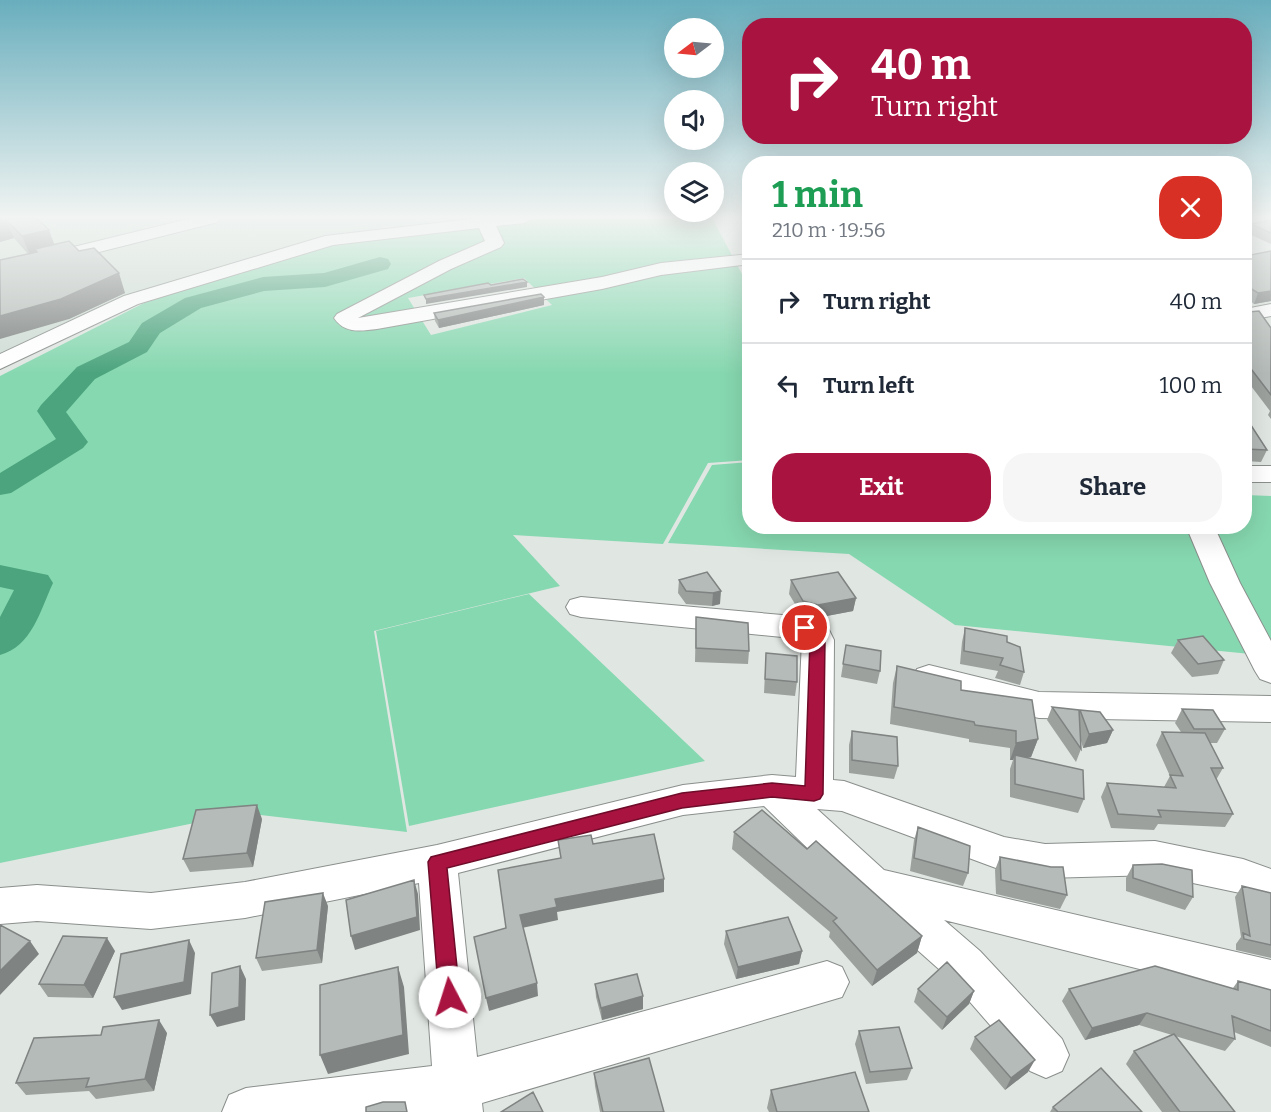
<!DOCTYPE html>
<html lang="en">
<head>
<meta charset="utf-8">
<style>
  body { margin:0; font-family:Bitter,serif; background:#f6f6f7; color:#1f2937; height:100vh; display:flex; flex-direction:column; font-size:22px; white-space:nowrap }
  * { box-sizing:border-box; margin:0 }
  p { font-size:20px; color:#747a83 }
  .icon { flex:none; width:33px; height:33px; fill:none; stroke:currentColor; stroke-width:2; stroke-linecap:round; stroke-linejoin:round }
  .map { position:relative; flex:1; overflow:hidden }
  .panel { position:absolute; left:742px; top:156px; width:510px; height:378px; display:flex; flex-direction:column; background:#fff; border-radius:24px; box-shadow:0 6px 24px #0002 }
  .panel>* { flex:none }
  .top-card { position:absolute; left:742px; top:18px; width:510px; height:126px; border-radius:24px; box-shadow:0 6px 24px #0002; background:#a91340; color:#fff; overflow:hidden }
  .needle { width:39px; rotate:254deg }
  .tools { position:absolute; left:664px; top:18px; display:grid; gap:12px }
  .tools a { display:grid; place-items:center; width:60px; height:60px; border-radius:50%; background:#fff; box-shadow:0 6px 24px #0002; font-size:30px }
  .pin { position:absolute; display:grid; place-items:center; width:51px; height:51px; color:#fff; margin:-26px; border:3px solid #fff; border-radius:50%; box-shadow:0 2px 6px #0007 }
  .me { position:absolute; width:66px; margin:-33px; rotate:355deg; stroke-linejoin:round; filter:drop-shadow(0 0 4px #0008) }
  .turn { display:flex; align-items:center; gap:21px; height:126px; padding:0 30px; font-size:27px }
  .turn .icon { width:78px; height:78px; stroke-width:2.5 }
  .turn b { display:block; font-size:42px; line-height:51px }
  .round { display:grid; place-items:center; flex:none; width:63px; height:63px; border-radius:24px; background:#f6f6f7 }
  .head { display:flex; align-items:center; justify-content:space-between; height:102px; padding:0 30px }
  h1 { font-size:36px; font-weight:700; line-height:45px; color:#1e9e55 }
  .button { display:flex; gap:12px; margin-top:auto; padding:12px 30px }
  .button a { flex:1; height:69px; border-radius:24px; background:#a91340; color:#fff; font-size:24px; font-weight:700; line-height:69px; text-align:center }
  .button a+a { background:#f6f6f7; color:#1f2937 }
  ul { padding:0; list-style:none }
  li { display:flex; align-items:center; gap:18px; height:84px; padding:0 30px; border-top:2px solid #e0e1e3 }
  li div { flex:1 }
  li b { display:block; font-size:22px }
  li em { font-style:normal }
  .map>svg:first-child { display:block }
  .built { fill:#cfddd5 }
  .green { fill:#86d8b0; fill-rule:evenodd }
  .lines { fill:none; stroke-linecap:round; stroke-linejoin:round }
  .river { fill:#4ba47d; fill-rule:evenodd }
  .minor-casing { stroke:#8a8f8c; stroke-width:2 }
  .minor { fill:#fff; fill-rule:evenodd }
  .wall { fill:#9ca19e }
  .shaded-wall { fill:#7f8381 }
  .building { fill:#b5bbb8; stroke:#7f8381; stroke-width:1.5 }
  .route { fill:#a91340; stroke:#6e0c2a; stroke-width:1.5 }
</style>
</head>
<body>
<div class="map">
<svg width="1271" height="1112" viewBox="0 0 1271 1112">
  <rect width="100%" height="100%" fill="#e0e6e2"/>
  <path class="built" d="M0,218H494L356,233L155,291L0,365Z"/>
  <path class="green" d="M549,218H712L750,289V460L708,463L663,544L513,535L560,586L374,631L407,832L243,813L0,863V376L144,303L340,240ZM524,278L552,305L431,335L408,298Z
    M750,462V526H1245V495L1271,496V656L955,625L849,554L668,543L712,465Z
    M529,594L705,761L409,826L376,631Z"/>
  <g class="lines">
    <path class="river" d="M380,257L388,259L391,264L388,269L325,287L264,291L201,308L160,333L147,352L95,379L66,412L88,442L83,448L11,493L0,495V473L56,439L37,411L41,405L77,367L129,342L142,323L185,298L263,277L324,273Z
      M0,565L48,575L53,583C40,611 32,646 0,655V617L14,590L0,587Z"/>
    <g class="minor-casing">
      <path id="minor" d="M192,218H220L218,222L0,277V265Z
        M480,218H532L524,223L496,226L504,243L501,247L451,269L358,318L602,277L661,263L750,254V264L661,275L602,289L377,329C360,331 345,334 334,318L337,314L439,261L485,241L479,228L333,245L138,304L0,369V354L124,296L325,236Z
        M1271,304V316L1245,321V309Z
        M1245,466H1271V482H1245Z
        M1186,526H1214L1240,583L1271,641V683L1260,679L1255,671L1210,583Z
        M581,597L805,617L826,624L834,640L833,780L844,781L1004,837L1045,844L1155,841L1243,859L1271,869V905L1240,893L1155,875L1045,878L1004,871L842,811L817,809L884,870L1271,960V1002L944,920L980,951L1062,1039L1069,1055L1062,1071L1046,1078L1030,1071L950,979L859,898L764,806L683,815L458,873L477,1057L827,961L842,967L849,982L842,997L482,1103L483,1112H222L229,1095L246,1088L432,1066L419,883L245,918L151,929L37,921L0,924V888L37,885L151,893L245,882L437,845L683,785L772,775L796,777L802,639L581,617L570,614L566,607L570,600Z
        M929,665L1039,692L1271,696V722L1039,718L1012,712L917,685L913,677L917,669Z"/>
    </g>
    <use href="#minor" class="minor"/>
  </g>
  <path class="wall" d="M0,218H36L54,245L79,251L125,293L69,319L28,254L14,238L0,242Z
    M1271,220V244L1247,233L1251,224Z
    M1271,251V301L1254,304L1249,300L1247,304L1248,312L1271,328V419L1268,415L1270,411L1245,378V256Z
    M544,305L439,328L435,321L434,313Z
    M1245,416L1267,450L1261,462L1245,461Z
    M707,572L720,604L712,606L686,604L678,593L679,580Z
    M791,580L856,598L853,611L816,618L801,614L789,594Z
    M696,617L749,651L748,664L695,662Z
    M965,628L1007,642L1024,672L1020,685L995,678L998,671L960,664L962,642Z
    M1178,640L1224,660L1218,674L1192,677L1171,653Z
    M846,645L880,671L877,684L841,677Z
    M766,653L797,682L795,696L764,693Z
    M897,666L961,690L1038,739L1031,757L1026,758L1084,799L1078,813L1010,797V769L1013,760H1010V748L969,742V739L890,724L893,683Z
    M1052,707L1079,712L1080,710L1113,730L1107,743L1083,748L1081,741V749L1076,762L1047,720Z
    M1182,709L1225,729L1217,743H1210L1223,768L1216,780L1233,814L1225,827L1158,824L1154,830L1111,828L1101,797L1107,783L1164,787L1170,776L1156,745L1162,732H1181L1175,723Z
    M852,731L898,766L894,779L849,773V745Z
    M262,819L253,867L190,872L183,859Z
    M918,827L968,873L963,886L910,871L914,840Z
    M734,832L807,849L922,936L917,953L872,986L829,937L830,932L732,849Z
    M1000,857L1067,895L1060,909L996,894L995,870Z
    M1133,865L1193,897L1185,910L1126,891V878Z
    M1242,886L1271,893V958L1236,950V944L1241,937L1235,897Z
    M328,906L322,963L262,971L256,958Z
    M726,931L802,951L799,964L736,979L724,944Z
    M115,951L93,998L48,997L39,984Z
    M1238,981L1271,990V1047L1234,1032L1235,1039L1225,1051L1175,1036L1235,1112H1162L1126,1064L1134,1051L1172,1035L1139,1025L1085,1040L1062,1001L1069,989L1233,988Z
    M595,984L643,996V1009L602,1020L596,997Z
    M918,989L974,991L969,1004L942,1030L914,1002Z
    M859,1031L912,1068L907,1080L866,1084L855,1044Z
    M167,1033L154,1091L96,1099L89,1091L26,1095L16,1083Z
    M975,1037L1028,1072L1005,1090L970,1049Z
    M594,1073L664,1112H600L595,1086Z
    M771,1090L869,1112H769L767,1108Z
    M1053,1107L1142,1112H1050Z"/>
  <path class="shaded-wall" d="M6,220L14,238L0,242V221Z
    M49,230L56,249H35L37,254L30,255L22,236Z
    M119,273L125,293L69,319L0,339V316Z
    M527,282V287L426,304V299Z
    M1271,291V301L1254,304L1258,293Z
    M544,297V305L439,328L438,320Z
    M721,591L720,604L712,606L713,593Z
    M856,598L853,611L816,618L818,605Z
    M1113,730L1107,743L1083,748L1089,734Z
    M1038,739L1031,757L1015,760V755L1013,760H1010L1016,743Z
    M257,805L262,819L253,867L247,853Z
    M664,879V892L557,912L558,920L522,928L520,915L555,899Z
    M414,880L418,894L420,930L355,950L351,936Z
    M323,893L328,906L322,963L317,950Z
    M922,936L917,953L872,986L877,970Z
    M107,938L115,951L93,998L84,985Z
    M189,940L195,953L191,994L122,1010L114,997Z
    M30,941L39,954L0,995V971Z
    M802,951L799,964L736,979L738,967Z
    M240,966L246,979L245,1020L217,1027L210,1015Z
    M398,967L404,987L409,1054L328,1074L320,1055Z
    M537,983L538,996L489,1011L486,998Z
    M974,991L969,1004L942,1030L947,1017Z
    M643,996V1009L602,1020L601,1008Z
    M1147,1013L1139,1025L1085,1040L1092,1028Z
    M159,1020L167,1033L154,1091L145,1079Z
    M1035,1060L1028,1072L1005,1090L1011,1078Z"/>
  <path class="building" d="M0,218H36L49,230L22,236L6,220L0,221Z
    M1271,220V233L1251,224Z
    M69,241L79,251L94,248L119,273L61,299L0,316V260L37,252L35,249Z
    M1271,251V291L1258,293L1245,285V256Z
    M523,279L527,282L426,299L424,295L488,283L491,285Z
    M1245,289L1250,296L1247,299L1248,312L1259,311L1271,328V395L1245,361Z
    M541,294L544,297L438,320L434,313Z
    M1245,416L1267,450L1245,449Z
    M707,572L721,591L713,593L686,591L679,580Z
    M838,572L856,598L818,605L803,601L791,580Z
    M696,617L748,623L749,651L696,648Z
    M965,628L1007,636V642L1020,647L1024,672L1000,665L1003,658L964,651Z
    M1203,636L1224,660L1198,664L1178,640Z
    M846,645L881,651L880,671L843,664Z
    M766,653L797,656V682L765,679Z
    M897,666L961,681V690L1032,700L1038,739L1016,743V731L975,725L974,722L894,707Z
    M1052,707L1079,710L1081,749Z
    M1182,709L1213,710L1225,729H1194Z
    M1080,710L1100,712L1113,730L1089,734Z
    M852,731L897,737L898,766L852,760Z
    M1162,732L1205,733L1223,768H1211L1233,814L1158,810L1161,817L1118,814L1107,783L1176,788L1170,775L1183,776Z
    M1015,755L1083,770L1084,799L1015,784Z
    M257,805L247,853L183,859L196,810Z
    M762,810L807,849L816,841L922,936L877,970L833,921L837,918L734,832Z
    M918,827L970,846L968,873L914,858Z
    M654,834L664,879L555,899L557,907L520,915L537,983L486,998L474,937L506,928L498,870L561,858L558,840L591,835L593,844Z
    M1000,857L1051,867H1063L1067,895L1001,880Z
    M1162,864L1192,870L1193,897L1133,878V865Z
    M414,880L417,917L351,936L346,900Z
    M1242,886L1271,893V945L1244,939L1243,933L1250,936Z
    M323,893L317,950L256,958L265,902Z
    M788,917L802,951L738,967L726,931Z
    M0,925L30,941L0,971Z
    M63,936L107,938L84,985L39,984Z
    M189,940L184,982L114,997L121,954Z
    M947,962L974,991L947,1017L918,989Z
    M240,966L239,1007L210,1015L212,973Z
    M1155,966L1238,990V981L1271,990V1031L1232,1016L1235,1039L1147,1013L1092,1028L1069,989Z
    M398,967L403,1035L320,1055V985Z
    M637,974L643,996L601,1008L595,984Z
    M159,1020L145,1079L86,1087L89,1078L16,1083L34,1038L101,1035L103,1027Z
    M999,1020L1035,1060L1011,1078L975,1037Z
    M899,1027L912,1068L870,1072L859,1031Z
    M1174,1034L1235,1112H1180L1134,1051Z
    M649,1058L664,1112H603L594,1073Z
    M1101,1068L1142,1112H1058L1053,1107Z
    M855,1072L869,1112H777L771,1090Z
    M533,1092L543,1112H501Z
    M383,1102H405L407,1112H366V1107Z"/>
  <linearGradient id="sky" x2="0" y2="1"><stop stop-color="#69aebd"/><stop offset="0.58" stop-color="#f1f4f2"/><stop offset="1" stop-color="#f1f4f2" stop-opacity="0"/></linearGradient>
  <rect width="1271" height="374" fill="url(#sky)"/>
  <path class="route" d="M805,623L820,629L825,640L823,794L820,799L814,801L772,797L682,808L447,868L460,997L457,1004L450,1007L442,1004L439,997L428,862L431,857L682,793L772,783L805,786L810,640L808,636L798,628Z"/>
</svg>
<div class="tools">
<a><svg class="needle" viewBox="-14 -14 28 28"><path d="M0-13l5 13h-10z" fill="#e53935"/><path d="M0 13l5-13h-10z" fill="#747a83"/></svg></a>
<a><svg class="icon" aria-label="sound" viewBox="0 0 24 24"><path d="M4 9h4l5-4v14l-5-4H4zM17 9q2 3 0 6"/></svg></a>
<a><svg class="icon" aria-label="layers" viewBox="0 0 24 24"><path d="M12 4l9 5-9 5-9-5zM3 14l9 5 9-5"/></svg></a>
</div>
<div class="pin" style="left:805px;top:628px;background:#d93025"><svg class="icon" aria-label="arrive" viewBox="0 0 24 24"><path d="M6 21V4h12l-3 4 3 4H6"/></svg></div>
<svg class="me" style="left:450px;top:997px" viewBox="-20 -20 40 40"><circle r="19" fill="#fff"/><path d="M0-13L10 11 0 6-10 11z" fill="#a91340"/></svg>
<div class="top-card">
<div class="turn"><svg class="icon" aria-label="right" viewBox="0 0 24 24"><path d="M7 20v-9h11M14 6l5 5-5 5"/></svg><div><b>40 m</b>Turn right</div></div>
</div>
<section class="panel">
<div class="head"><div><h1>1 min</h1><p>210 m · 19:56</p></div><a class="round" style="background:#d93025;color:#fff"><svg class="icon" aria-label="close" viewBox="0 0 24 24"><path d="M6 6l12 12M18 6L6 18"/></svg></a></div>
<ul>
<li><svg class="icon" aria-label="right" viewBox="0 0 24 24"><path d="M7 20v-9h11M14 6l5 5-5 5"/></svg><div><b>Turn right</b></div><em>40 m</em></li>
<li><svg class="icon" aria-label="left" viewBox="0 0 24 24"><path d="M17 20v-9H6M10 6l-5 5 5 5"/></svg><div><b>Turn left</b></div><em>100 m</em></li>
</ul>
<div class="button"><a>Exit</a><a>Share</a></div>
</section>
</div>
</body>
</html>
